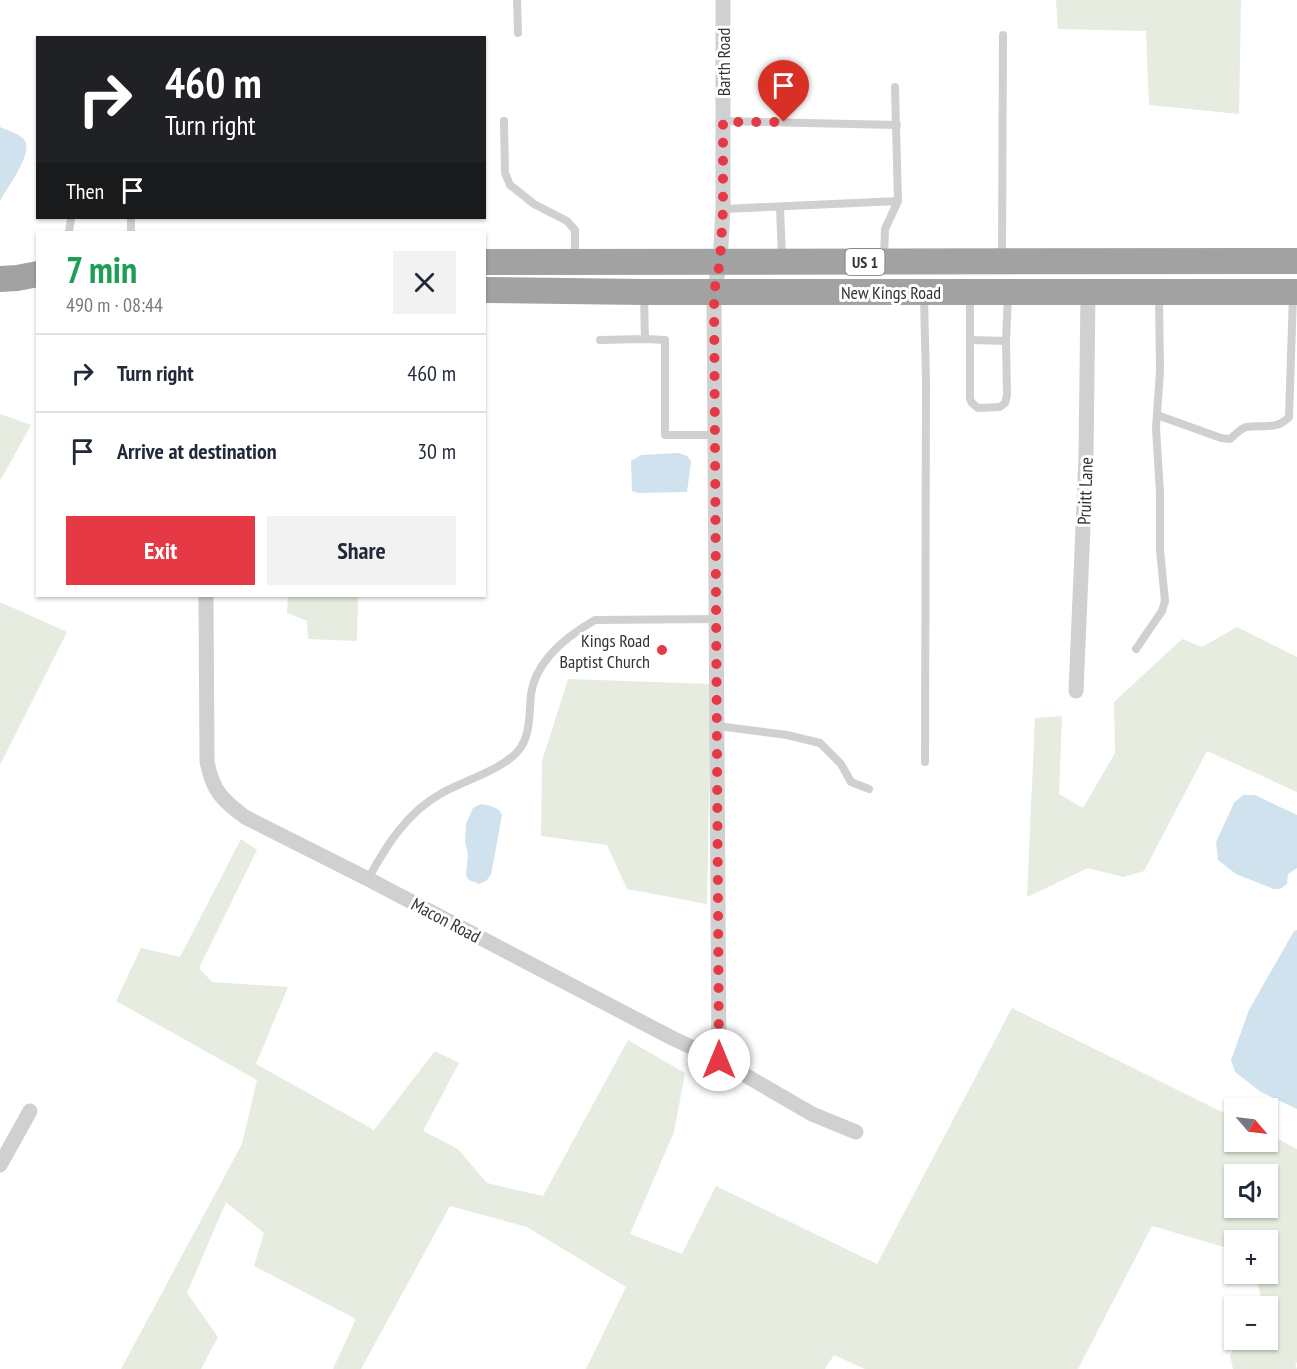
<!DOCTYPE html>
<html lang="en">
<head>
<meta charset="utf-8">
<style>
  body { margin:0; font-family:"PT Sans Narrow",sans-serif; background:#f2f2f3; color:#1f2937; height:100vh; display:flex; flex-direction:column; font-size:22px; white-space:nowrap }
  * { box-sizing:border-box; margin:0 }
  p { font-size:20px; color:#747a83 }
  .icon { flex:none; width:33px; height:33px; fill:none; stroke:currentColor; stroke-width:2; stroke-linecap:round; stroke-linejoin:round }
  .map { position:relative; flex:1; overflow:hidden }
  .panel { position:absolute; left:36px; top:231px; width:450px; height:366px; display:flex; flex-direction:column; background:#fff; border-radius:0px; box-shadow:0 2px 4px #0004 }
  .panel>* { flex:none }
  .banner { position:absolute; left:36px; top:36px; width:450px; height:183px; border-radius:0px; box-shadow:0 2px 4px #0004; background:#202124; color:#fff; overflow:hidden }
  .needle { width:39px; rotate:118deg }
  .fabs { position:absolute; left:1224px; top:1098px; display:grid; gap:12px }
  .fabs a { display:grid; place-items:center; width:54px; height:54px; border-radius:0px; background:#fff; box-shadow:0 2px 4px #0004; font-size:30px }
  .pin { position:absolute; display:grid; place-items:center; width:51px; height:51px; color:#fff; margin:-62px -26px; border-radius:50% 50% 50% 0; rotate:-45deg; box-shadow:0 0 6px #0007 }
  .pin .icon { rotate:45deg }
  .me { position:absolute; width:66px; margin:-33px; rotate:0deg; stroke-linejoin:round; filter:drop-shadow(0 0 4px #0008) }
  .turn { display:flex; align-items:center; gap:21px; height:126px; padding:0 30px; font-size:27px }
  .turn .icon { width:78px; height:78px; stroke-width:2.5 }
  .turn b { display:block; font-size:42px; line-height:51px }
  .then { display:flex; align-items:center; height:57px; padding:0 30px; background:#0003; gap:12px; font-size:22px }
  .round { display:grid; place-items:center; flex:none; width:63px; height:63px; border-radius:0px; background:#f2f2f3 }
  .headline { display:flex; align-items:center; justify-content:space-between; height:102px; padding:0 30px }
  h1 { font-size:36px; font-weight:800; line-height:45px; color:#1e9e55 }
  .button { display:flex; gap:12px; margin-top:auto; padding:12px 30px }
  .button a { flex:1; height:69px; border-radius:0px; background:#e63946; color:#fff; font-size:24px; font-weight:800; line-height:69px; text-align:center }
  .button a+a { background:#f2f2f3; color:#1f2937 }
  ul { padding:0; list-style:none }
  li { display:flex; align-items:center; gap:18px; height:78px; padding:0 30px; border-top:2px solid #e0e1e3 }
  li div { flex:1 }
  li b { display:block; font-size:22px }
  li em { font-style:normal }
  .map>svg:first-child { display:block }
  .green { fill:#e6ecdf; fill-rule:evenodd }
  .water { fill:#cfe2ee }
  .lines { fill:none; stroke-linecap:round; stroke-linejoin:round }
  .service { stroke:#d0d0d0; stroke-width:8 }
  .minor { stroke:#d0d0d0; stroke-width:15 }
  .trunk { stroke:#a2a2a2; stroke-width:26 }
  .route { stroke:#e63946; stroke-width:10; stroke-dasharray:0 18 }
  .poi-dot { fill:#e63946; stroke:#fff; stroke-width:2 }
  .labels { text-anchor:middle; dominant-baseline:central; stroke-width:6; stroke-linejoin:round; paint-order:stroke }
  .shield { fill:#fff; stroke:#707070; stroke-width:1.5 }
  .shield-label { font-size:16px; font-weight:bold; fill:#333 }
  .street-label { font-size:18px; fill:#333; stroke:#fff }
  .poi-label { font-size:18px; fill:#333; stroke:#fff; text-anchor:end }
</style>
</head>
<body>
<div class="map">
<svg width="1297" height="1369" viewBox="0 0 1297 1369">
  <rect width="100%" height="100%" fill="#fff"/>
  <path class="green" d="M1056,0H1241L1239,114L1149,105L1146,31L1058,29Z
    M0,414L31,425L0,481Z
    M288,596H358L357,641L308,639L307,621L287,613Z
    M0,602L67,632L0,765Z
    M1237,627L1297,657V792L1207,751L1144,871L1123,877L1088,868L1027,897L1035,718L1062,716L1059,794L1083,808L1115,753L1114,702L1182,639L1202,647Z
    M568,679L711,684L707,904L627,889L607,845L541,836L542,761Z
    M241,839L257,850L199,968L212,982L288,987L256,1064L374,1130L435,1051L459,1063L423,1131L458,1149L487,1183L543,1196L628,1040L685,1073L674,1132L630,1234L682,1254L716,1186L877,1264L1012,1008L1234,1118V1142H1268V1134L1297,1149V1362L1295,1365L1297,1369H1233L1230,1355L1239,1340H1268V1306H1256L1261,1297L1255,1274H1268V1240H1234V1250L1152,1226L1078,1369H865L834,1355L825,1369H586L626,1287L527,1227L450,1206L361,1369H333L356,1319L254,1266L264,1233L226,1202L187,1293L218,1337L201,1369H121L242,1144L257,1080L116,1001L141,948L180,957ZM1268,1174V1208H1234V1174Z"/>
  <path class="water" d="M0,127C7,130 21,134 25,141C33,154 7,188 0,201Z
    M679,453L687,456L691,461L687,492L638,493L632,491L631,461L641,455Z
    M1243,795H1255L1297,815V868L1288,874L1287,884L1280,889H1274L1236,874L1218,860L1216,842L1234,803Z
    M481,804C490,806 498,806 502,815L491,875L486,881L479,884L469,880L466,876L468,854L465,842L466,824L473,808Z
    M1297,930V1109L1261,1092L1235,1072L1231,1060L1249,1010L1294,931Z"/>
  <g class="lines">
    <path class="service" d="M517,0L518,33
      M504,121L505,173L510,185L534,204L567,221L575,230V257
      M723,121L897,125
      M780,207L782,259
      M723,209L898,201
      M131,218V232
      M69,232L71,218
      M884,257L885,229L898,201L895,87
      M1002,257L1003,35
      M924,297L926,382L925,762
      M970,297V399L972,403L978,408L1000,407L1005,403L1007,395L1006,341L971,340
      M645,339L665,340V435H714
      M600,340L645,339L644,297
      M1006,341L1008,295
      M1157,415L1221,438L1230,439C1235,435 1240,429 1246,427C1263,424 1276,431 1289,417L1293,295
      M1136,649L1162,611L1165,601L1160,550V493L1156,428L1160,371L1159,297
      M718,726L787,735L820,743L841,764L851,782L869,789
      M368,879C386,846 407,812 442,793C463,781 502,770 518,751C531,736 529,713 531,694C536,660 567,636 595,620L717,619"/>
    <path class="minor" d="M206,596L207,761C212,790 222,800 245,817L368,879L674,1039L719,1060L812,1114L856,1132
      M1076,691L1086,457L1088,291
      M719,1060L714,292L720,262L723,209V0
      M0,1165L30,1111"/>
    <path class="trunk" d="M484,262L1297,261
      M0,279L17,278L38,274
      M484,290L644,292H1297"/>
  </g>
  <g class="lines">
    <path class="route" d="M719,1060L714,292L720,262L723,209V122H784"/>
  </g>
  <circle class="poi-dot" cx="662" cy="650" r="6"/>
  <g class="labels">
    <rect class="shield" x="845.5" y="249" width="39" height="26" rx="4.5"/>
    <g class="shield-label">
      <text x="865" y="262">US 1</text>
    </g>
    <g class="street-label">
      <text transform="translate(723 62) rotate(-90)">Barth Road</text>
      <text x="891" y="292">New Kings Road</text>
      <text transform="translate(1085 491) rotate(-88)">Pruitt Lane</text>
      <text transform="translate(446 920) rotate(28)">Macon Road</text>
    </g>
    <g class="poi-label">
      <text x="650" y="640">Kings Road<tspan x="650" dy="21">Baptist Church</tspan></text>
    </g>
  </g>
</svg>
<div class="fabs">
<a><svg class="needle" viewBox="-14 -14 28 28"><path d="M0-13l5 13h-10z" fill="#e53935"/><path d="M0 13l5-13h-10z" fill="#747a83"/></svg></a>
<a><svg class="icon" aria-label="sound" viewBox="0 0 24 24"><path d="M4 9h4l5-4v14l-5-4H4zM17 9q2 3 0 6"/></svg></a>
<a>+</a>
<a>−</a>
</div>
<div class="pin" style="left:784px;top:122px;background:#d93025"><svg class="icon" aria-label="arrive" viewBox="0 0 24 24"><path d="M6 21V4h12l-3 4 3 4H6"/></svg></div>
<svg class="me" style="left:719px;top:1060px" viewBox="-20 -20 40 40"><circle r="19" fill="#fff"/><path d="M0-13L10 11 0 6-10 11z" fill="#e63946"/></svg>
<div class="banner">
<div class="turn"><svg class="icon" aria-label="right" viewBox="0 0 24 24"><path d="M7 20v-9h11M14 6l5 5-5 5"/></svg><div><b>460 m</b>Turn right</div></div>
<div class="then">Then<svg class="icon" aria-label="arrive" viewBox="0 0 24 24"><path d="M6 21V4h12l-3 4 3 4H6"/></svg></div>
</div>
<section class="panel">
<div class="headline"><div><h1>7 min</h1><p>490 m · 08:44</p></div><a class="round"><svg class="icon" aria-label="close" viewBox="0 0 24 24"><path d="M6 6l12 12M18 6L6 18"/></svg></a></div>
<ul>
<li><svg class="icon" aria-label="right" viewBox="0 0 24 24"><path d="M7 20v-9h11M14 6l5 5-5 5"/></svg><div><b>Turn right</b></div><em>460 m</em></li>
<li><svg class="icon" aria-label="arrive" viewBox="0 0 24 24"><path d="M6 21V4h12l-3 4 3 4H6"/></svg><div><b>Arrive at destination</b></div><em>30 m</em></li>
</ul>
<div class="button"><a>Exit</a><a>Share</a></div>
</section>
</div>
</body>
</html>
